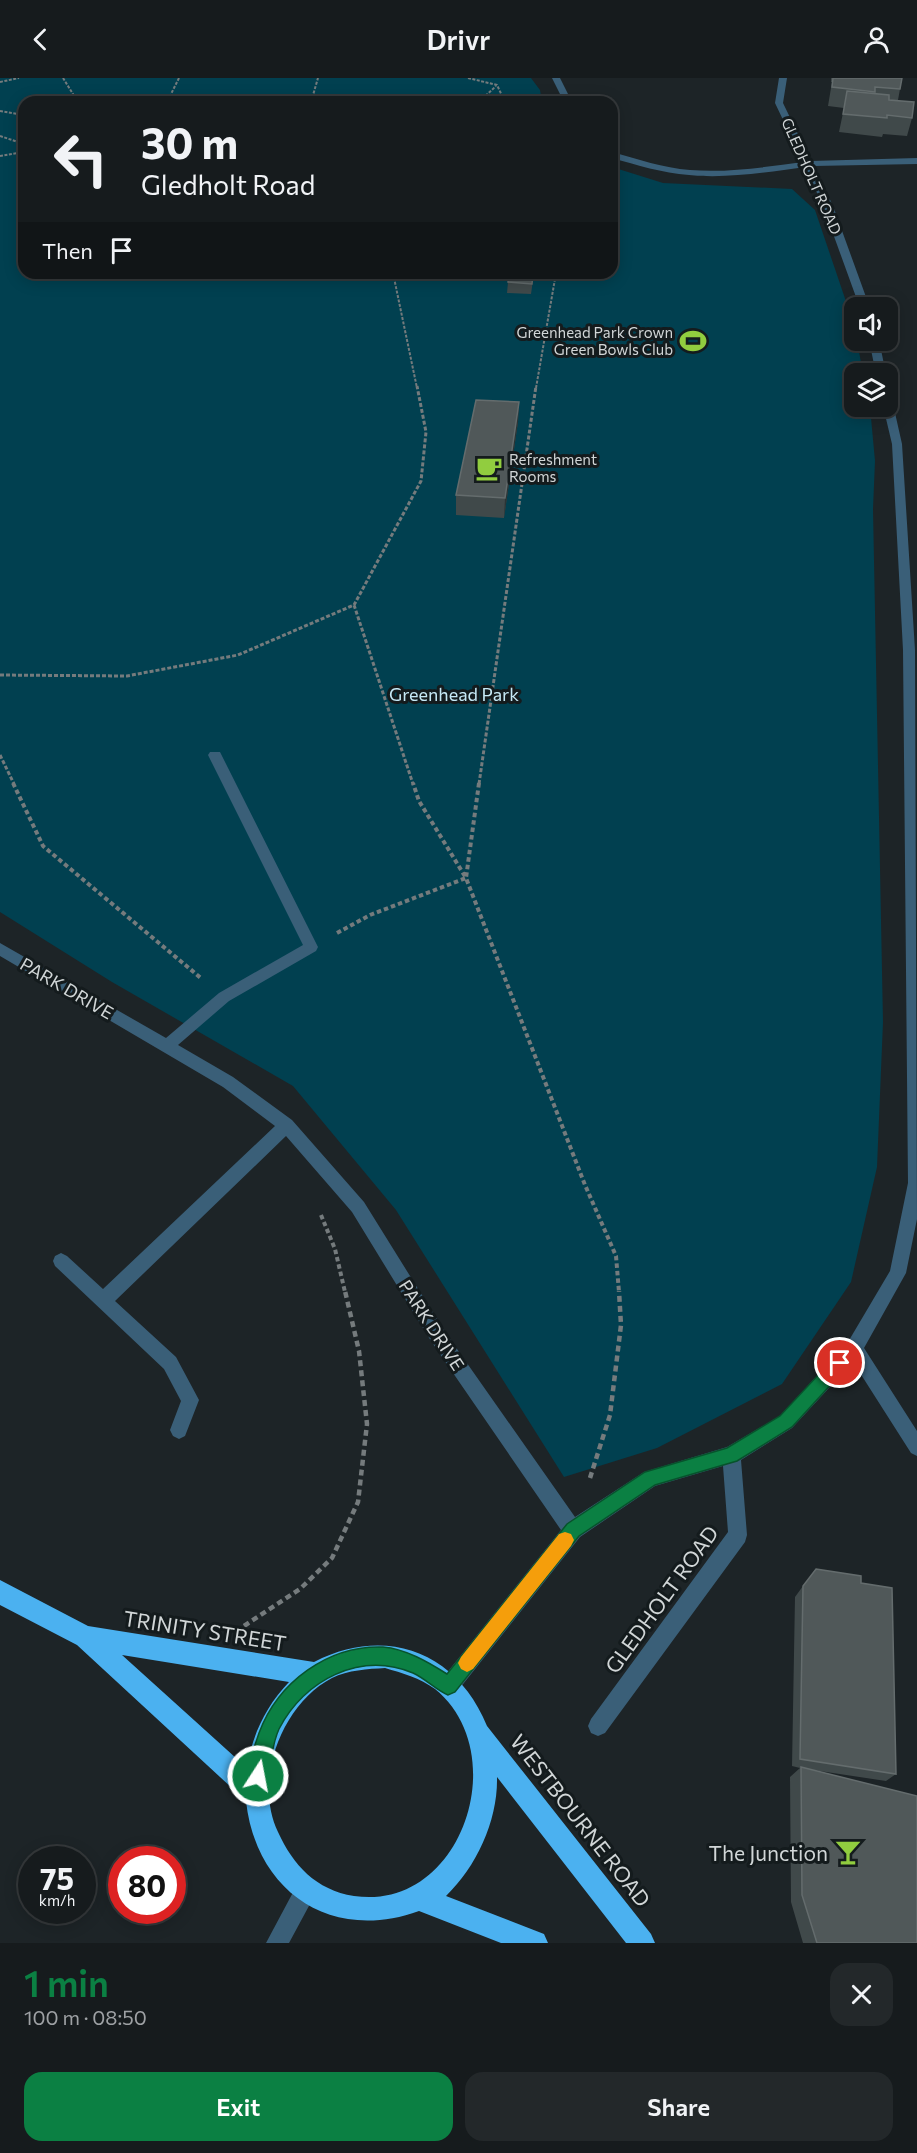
<!DOCTYPE html>
<html lang="en">
<head>
<meta charset="utf-8">
<style>
  body { margin:0; font-family:Commissioner,sans-serif; background:#23282a; color:#f1f3f6; height:100vh; display:flex; flex-direction:column; font-size:22px; white-space:nowrap }
  * { box-sizing:border-box; margin:0 }
  p { font-size:20px; color:#9ea1a4 }
  .icon { flex:none; width:33px; height:33px; fill:none; stroke:currentColor; stroke-width:2; stroke-linecap:round; stroke-linejoin:round }
  .map { position:relative; height:1865px; overflow:hidden }
  .side { display:flex; flex-direction:column; background:#161b1d; flex:1 }
  .side>* { flex:none }
  .hud { position:absolute; left:18px; top:18px; width:600px; height:183px; border-radius:18px; box-shadow:0 3px 15px #0003,0 0 0 2px #35393b; background:#161b1d; color:#f1f3f6; overflow:hidden }
  .controls { position:absolute; left:844px; top:219px; display:grid; gap:12px }
  .controls a { display:grid; place-items:center; width:54px; height:54px; border-radius:12px; background:#161b1d; box-shadow:0 3px 15px #0003,0 0 0 2px #35393b; font-size:30px }
  .speed { position:absolute; left:18px; top:1768px; display:flex; gap:12px; font-size:30px; font-weight:700; text-align:center }
  .speed>* { display:grid; place-content:center; width:78px; height:78px; border-radius:50%; background:#161b1d; box-shadow:0 3px 15px #0003,0 0 0 2px #35393b; line-height:1 }
  .speed small { font-size:15px; font-weight:400 }
  .speed .limit { border:9px solid #d22; background:#fff; color:#111 }
  .pin { position:absolute; display:grid; place-items:center; width:51px; height:51px; color:#fff; margin:-26px; border:3px solid #fff; border-radius:50%; box-shadow:0 2px 6px #0007 }
  .me { position:absolute; width:66px; margin:-33px; rotate:11deg; stroke-linejoin:round; filter:drop-shadow(0 0 4px #0008) }
  .turn { display:flex; align-items:center; gap:21px; height:126px; padding:0 24px; font-size:27px }
  .turn .icon { width:78px; height:78px; stroke-width:2.5 }
  .turn b { display:block; font-size:42px; line-height:51px }
  .then { display:flex; align-items:center; height:57px; padding:0 24px; background:#0003; gap:12px; font-size:22px }
  .round { display:grid; place-items:center; flex:none; width:63px; height:63px; border-radius:18px; background:#23282a }
  .headline { display:flex; align-items:center; justify-content:space-between; height:102px; padding:0 24px }
  h1 { font-size:36px; font-weight:600; line-height:45px; color:#0b8043 }
  .button { display:flex; gap:12px; margin-top:auto; padding:12px 24px }
  .button a { flex:1; height:69px; border-radius:18px; background:#0b8043; color:#fff; font-size:24px; font-weight:600; line-height:69px; text-align:center }
  .button a+a { background:#23282a; color:#f1f3f6 }
  header { display:flex; justify-content:space-between; align-items:center; height:78px; padding:0 24px; background:#161b1d; font-size:27px; font-weight:600 }
  .map>svg:first-child { display:block }
  .green { fill:#014050 }
  .lines { fill:none; stroke-linecap:round; stroke-linejoin:round }
  .path-far3 { stroke:#757b7d; stroke-width:2; stroke-dasharray:3 1.5; stroke-linecap:butt }
  .path-far2 { stroke:#757b7d; stroke-width:3; stroke-dasharray:4 2; stroke-linecap:butt }
  .path-far1 { stroke:#757b7d; stroke-width:4; stroke-dasharray:4.5 3; stroke-linecap:butt }
  .path { stroke:#757b7d; stroke-width:4.5; stroke-dasharray:6 4; stroke-linecap:butt }
  .minor { fill:#3a5f78; fill-rule:evenodd }
  .highway { fill:#4bb1f0; fill-rule:evenodd }
  .wall { fill:#40494a }
  .shaded-wall { fill:#2b3435 }
  .building { fill:#505859; stroke:#646c6d; stroke-width:1.5 }
  .route { fill:#0b8043; stroke:#07532c; stroke-width:1.5 }
  .slow { fill:#f59e0b }
  .labels { text-anchor:middle; dominant-baseline:central; stroke-width:6; stroke-linejoin:round; paint-order:stroke }
  .far-street-label { font-size:15px; fill:#d1d6d7; stroke:#141b1d }
  .far-poi-label { font-size:15px; fill:#d1d6d7; stroke:#141b1d; text-anchor:end }
  .park-label { font-size:18px; fill:#c6e9f6; stroke:#141b1d }
  .street-label { font-size:18px; fill:#d1d6d7; stroke:#141b1d }
  .near-street-label { font-size:21px; fill:#d1d6d7; stroke:#141b1d }
  .near-poi-label { font-size:21px; fill:#d1d6d7; stroke:#141b1d; text-anchor:end }
</style>
</head>
<body>
<header><svg class="icon" aria-label="back" viewBox="0 0 24 24"><path d="M15 5l-7 7 7 7"/></svg>Drivr<svg class="icon" aria-label="person" viewBox="0 0 24 24"><circle cx="12" cy="8" r="4"/><path d="M4 21q1-7 8-7t8 7"/></svg></header>
<div class="map">
<svg width="917" height="1865" viewBox="0 0 917 1865">
  <rect width="100%" height="100%" fill="#1d2427"/>
  <path class="green" d="M0,0H531L540,12L542,24H24V195H612V89L663,105L792,111L815,132L854,247L855,262L857,263L863,295L855,296V328L870,329L875,383L873,431L883,944L877,1089L851,1204L782,1306L657,1370L564,1399L396,1132L293,1008L112,904L0,834Z"/>
  <g class="lines">
    <path class="path-far3" d="M63,0L73,16L72,24
      M179,0L168,22L223,24
      M468,0L497,7L505,24
      M0,4L19,0
      M311,24L318,0
      M479,24L496,8
      M0,33L24,37
      M0,58L24,66
      M0,78L24,74
      M393,195L417,310
      M536,310L556,195"/>
    <path class="path-far2" d="M354,527L413,706
      M0,597L127,598L238,577L354,527L421,403L426,354L417,308
      M0,677L14,706
      M479,706L536,308"/>
    <path class="path-far1" d="M13,705L43,768L202,901
      M479,705L466,800L585,1107L616,1178L619,1214
      M337,855L370,837L466,800L419,723L413,705
      M321,1137L335,1171L345,1214"/>
    <path class="path" d="M590,1400L610,1337L621,1247L619,1213
      M244,1548L300,1511L332,1480L358,1424L367,1346L359,1273L345,1213"/>
    <path class="minor" d="M552,0H560L572,24H564Z
      M779,0H787L783,25L811,83L917,80V86L814,88L833,128L870,230H860L823,128L805,89C769,94 725,101 689,97C662,95 637,87 612,80V74C638,81 663,90 690,92C727,95 766,89 803,84L775,25Z
      M869,262H879L886,296H876Z
      M888,323L893,326L902,366L915,572L917,1141L906,1195L864,1270L917,1353V1378L911,1375L853,1284L792,1350L741,1382L747,1457L745,1464L605,1655L598,1658L591,1655L588,1648L591,1641L728,1454L723,1388L655,1408L580,1459L456,1615L449,1618L442,1615L439,1608L442,1601L561,1452L431,1263L352,1134L286,1058L115,1223L176,1279L199,1322L185,1358L179,1361L173,1358L170,1352L181,1323L164,1291L55,1188L53,1183L55,1178L61,1175L67,1178L103,1211L275,1048L223,1009L0,878V865L166,960L219,915L303,867L208,677L210,674H220L318,869L316,873L229,923L178,967L233,999L292,1042L364,1124L443,1251L575,1439L644,1394L727,1369L780,1338L848,1264L890,1193L908,1105L903,572L892,366L883,328H888Z
      M306,1802L314,1805L317,1813L289,1865H266L298,1805Z"/>
    <path class="highway" d="M0,1502L88,1548L314,1584C386,1547 457,1574 487,1648L651,1856L655,1865H626L497,1699C498,1742 477,1788 446,1818L544,1856L548,1865H501L419,1833C331,1865 256,1814 246,1723L77,1567L0,1527ZM122,1577L289,1604C266,1628 252,1657 247,1690ZM385,1590C402,1595 420,1600 435,1611C514,1675 462,1834 354,1818C316,1812 293,1787 278,1754C253,1702 282,1626 332,1600C348,1592 368,1591 385,1590Z"/>
  </g>
  <path class="wall" d="M831,0H902L898,22L912,40L907,58L883,56L882,59L839,54L844,30L828,28L832,4H831Z
    M534,195L531,216L507,215L508,204Z
    M519,324L518,344L504,440L456,437V417Z
    M861,1505L896,1696L886,1703L813,1692L917,1865H803L791,1824L790,1699L800,1690L792,1688L795,1519L803,1508Z"/>
  <path class="shaded-wall" d="M519,324L518,344L504,440L505,420Z"/>
  <path class="building" d="M833,0H902L900,11L875,9V14L832,9Z
    M847,13L889,17V22L914,24L912,40L887,37V40L843,36Z
    M509,195H533L532,206L508,204Z
    M476,322L519,324L505,420L456,417Z
    M816,1491L861,1498V1505L892,1510L896,1696L800,1681L803,1508Z
    M801,1689L917,1718V1865H817L802,1817Z"/>
  <path class="route" d="M840,1277L846,1280L848,1285L846,1290L792,1349L737,1383L655,1407L579,1458L455,1614L448,1617C436,1612 426,1601 413,1595C360,1573 304,1602 279,1651C271,1668 272,1687 265,1704L258,1707L252,1704C245,1688 254,1671 259,1655C278,1604 328,1567 383,1569C406,1571 428,1584 447,1596L567,1446L645,1394L727,1370L780,1338L834,1280Z"/>
  <path class="slow" d="M565,1454L571,1456L574,1462L571,1468L473,1591L467,1594L461,1591L458,1585L461,1579L559,1456Z"/>
  <defs>
    <g id="stadium-bare" transform="scale(2.07)"><path d="M0-5a6.5 5 0 1 0 0 10a6.5 5 0 1 0 0-10ZM-3.5-1.8h7v3.6h-7Z" fill="#91cd3f" stroke="#141b1d" stroke-width="2.5" paint-order="stroke"/></g>
    <g id="cafe-bare" transform="scale(2.07)"><path d="M-5.5-4.5H6V0H3Q3 3.5 0 3.5H-2.5Q-5.5 3.5-5.5 0ZM3-3.2v2h1.7v-2ZM-6 4.5H4V6H-6Z" fill="#91cd3f" stroke="#141b1d" stroke-width="2.5" paint-order="stroke"/></g>
    <g id="bar-bare" transform="scale(2.07)"><path d="M-6-5H6L.8 .8V4.5H3.5V6h-7V4.5H-.8V.8Z" fill="#91cd3f" stroke="#141b1d" stroke-width="2.5" paint-order="stroke"/></g>
  </defs>
  <g fill-rule="evenodd">
    <use href="#stadium-bare" x="693" y="263"/>
    <use href="#cafe-bare" x="489" y="390"/>
    <use href="#bar-bare" x="848" y="1774"/>
  </g>
  <g class="labels">
    <g class="far-street-label">
      <text transform="translate(812 98) rotate(66)">GLEDHOLT ROAD</text>
    </g>
    <g class="far-poi-label">
      <text x="673" y="254">Greenhead Park Crown<tspan x="673" dy="17">Green Bowls Club</tspan></text>
      <text x="509" y="381" text-anchor="start">Refreshment<tspan x="509" dy="17">Rooms</tspan></text>
    </g>
    <g class="park-label">
      <text x="454" y="616">Greenhead Park</text>
    </g>
    <g class="street-label">
      <text transform="translate(67 910) rotate(30)">PARK DRIVE</text>
      <text transform="translate(432 1247) rotate(57)">PARK DRIVE</text>
    </g>
    <g class="near-street-label">
      <text transform="translate(661 1521) rotate(-54)">GLEDHOLT ROAD</text>
      <text transform="translate(205 1552) rotate(9)">TRINITY STREET</text>
      <text transform="translate(581 1742) rotate(52)">WESTBOURNE ROAD</text>
    </g>
    <g class="near-poi-label">
      <text x="828" y="1774">The Junction</text>
    </g>
  </g>
</svg>
<div class="controls">
<a><svg class="icon" aria-label="sound" viewBox="0 0 24 24"><path d="M4 9h4l5-4v14l-5-4H4zM17 9q2 3 0 6"/></svg></a>
<a><svg class="icon" aria-label="layers" viewBox="0 0 24 24"><path d="M12 4l9 5-9 5-9-5zM3 14l9 5 9-5"/></svg></a>
</div>
<div class="speed"><div>75<small>km/h</small></div><div class="limit">80</div></div>
<div class="pin" style="left:840px;top:1285px;background:#d93025"><svg class="icon" aria-label="arrive" viewBox="0 0 24 24"><path d="M6 21V4h12l-3 4 3 4H6"/></svg></div>
<svg class="me" style="left:258px;top:1698px" viewBox="-20 -20 40 40"><circle r="17" fill="#0b8043" stroke="#fff" stroke-width="3"/><path d="M0-11L8 9 0 5-8 9z" fill="#fff"/></svg>
<div class="hud">
<div class="turn"><svg class="icon" aria-label="left" viewBox="0 0 24 24"><path d="M17 20v-9H6M10 6l-5 5 5 5"/></svg><div><b>30 m</b>Gledholt Road</div></div>
<div class="then">Then<svg class="icon" aria-label="arrive" viewBox="0 0 24 24"><path d="M6 21V4h12l-3 4 3 4H6"/></svg></div>
</div>
</div>
<section class="side">
<div class="headline"><div><h1>1 min</h1><p>100 m · 08:50</p></div><a class="round"><svg class="icon" aria-label="close" viewBox="0 0 24 24"><path d="M6 6l12 12M18 6L6 18"/></svg></a></div>
<div class="button"><a>Exit</a><a>Share</a></div>
</section>
</body>
</html>
